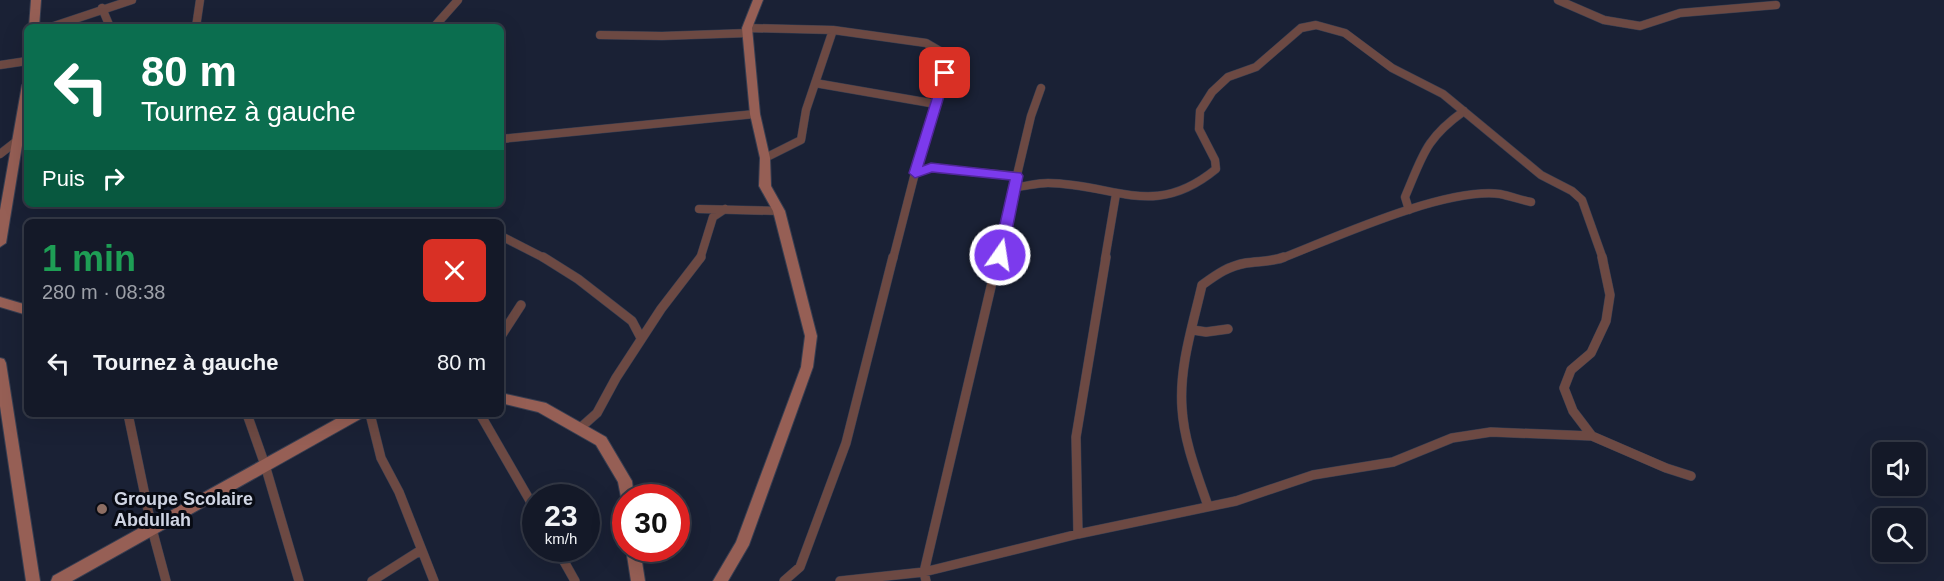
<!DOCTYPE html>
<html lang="fr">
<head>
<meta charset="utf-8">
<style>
  body { margin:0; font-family:Arial,sans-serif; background:#212634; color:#f1f3f6; height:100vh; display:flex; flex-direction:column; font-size:22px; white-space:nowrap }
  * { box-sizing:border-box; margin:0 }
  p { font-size:20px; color:#9da0a8 }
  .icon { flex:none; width:33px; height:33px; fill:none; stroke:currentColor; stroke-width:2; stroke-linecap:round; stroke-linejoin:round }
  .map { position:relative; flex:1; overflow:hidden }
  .sheet { position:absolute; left:24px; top:219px; width:480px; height:198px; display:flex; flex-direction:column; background:#141928; border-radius:9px; box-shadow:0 6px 24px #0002,0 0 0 2px #333845 }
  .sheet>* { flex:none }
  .banner { position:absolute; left:24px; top:24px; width:480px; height:183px; border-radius:9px; box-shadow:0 6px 24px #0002,0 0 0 2px #333845; background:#0b6e4f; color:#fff; overflow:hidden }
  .fabs { position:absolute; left:1872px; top:442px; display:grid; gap:12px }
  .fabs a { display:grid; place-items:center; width:54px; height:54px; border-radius:9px; background:#141928; box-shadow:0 6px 24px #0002,0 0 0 2px #333845; font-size:30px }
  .speed { position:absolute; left:522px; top:484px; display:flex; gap:12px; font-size:30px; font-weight:700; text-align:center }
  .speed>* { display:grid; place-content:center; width:78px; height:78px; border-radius:50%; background:#141928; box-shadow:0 6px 24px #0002,0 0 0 2px #333845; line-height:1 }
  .speed small { font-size:15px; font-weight:400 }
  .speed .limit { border:9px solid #d22; background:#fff; color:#111 }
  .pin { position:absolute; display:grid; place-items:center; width:51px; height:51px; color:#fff; margin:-26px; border-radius:12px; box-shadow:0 3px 9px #0006 }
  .me { position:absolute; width:66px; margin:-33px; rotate:13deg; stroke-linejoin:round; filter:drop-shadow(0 0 4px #0008) }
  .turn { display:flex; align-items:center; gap:21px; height:126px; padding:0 18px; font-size:27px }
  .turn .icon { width:78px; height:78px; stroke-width:2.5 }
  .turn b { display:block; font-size:42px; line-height:51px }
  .then { display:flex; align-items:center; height:57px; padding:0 18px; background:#0003; gap:12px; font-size:22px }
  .round { display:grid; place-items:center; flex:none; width:63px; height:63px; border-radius:9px; background:#212634 }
  .headline { display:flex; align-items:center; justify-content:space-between; height:102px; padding:0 18px }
  h1 { font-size:36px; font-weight:800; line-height:45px; color:#1e9e55 }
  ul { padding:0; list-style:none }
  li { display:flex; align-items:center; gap:18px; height:84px; padding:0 18px }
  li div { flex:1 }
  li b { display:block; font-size:22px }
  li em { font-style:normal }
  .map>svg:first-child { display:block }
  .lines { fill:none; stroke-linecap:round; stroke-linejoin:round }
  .street-far1-casing { stroke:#373e51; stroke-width:9 }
  .street-casing { stroke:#373e51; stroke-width:10 }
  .secondary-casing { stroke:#373e51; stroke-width:2 }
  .street-far1 { stroke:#6c4943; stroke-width:8 }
  .street { stroke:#6c4943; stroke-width:9 }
  .secondary { fill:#965f55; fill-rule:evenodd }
  .route { fill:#7c3aed; stroke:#51269a; stroke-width:1.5 }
  .education-dot { fill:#8d6e63; stroke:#080b14; stroke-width:2 }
  .labels { text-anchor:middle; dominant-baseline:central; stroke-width:6; stroke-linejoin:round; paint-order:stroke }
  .poi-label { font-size:18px; font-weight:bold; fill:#cfd4e2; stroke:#080b14; text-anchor:start }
</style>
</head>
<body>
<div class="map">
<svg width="1944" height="581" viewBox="0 0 1944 581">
  <rect width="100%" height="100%" fill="#1a2135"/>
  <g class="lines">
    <g class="street-far1-casing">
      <path id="street-far1" d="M1558,0L1604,20L1640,26L1680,13L1776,5
        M102,8L110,27
        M51,27L132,0
        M196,27L200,0
        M434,27L458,0
        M747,28L833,30L926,43L950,57L915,173L893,259
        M600,35L662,36L748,33
        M0,65L27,61
        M815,83L936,104
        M501,139L755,114
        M0,154L18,140
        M765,158L801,140L806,110L833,30
        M915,173L931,168L1017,176
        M1016,187C1027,186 1037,183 1048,183C1116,184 1154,220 1216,169L1215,160L1199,129L1200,111L1212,92L1228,77L1256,67L1301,28L1316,25L1345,33L1392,68L1443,94L1541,175L1572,191L1582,200L1603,259
        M699,209L779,211
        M1409,210L1405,197C1423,155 1425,139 1464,111
        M501,236L546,259
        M700,259L713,217L725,209
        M997,259L1031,116L1041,88
        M1105,259L1116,194
        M1280,259C1334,238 1445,187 1500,194C1510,196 1521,200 1531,202"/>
    </g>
    <g class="street-casing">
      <path id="street" d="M543,257L578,279L632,321L641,338
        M1193,330L1206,332L1228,329
        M501,336L521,305
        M128,414L152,529L166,581
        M247,414L265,465L299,581
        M370,414L381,458L399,492L434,581
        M480,414L536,511
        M579,429L597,413L616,378L661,309L701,257
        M1592,436L1573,411L1564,388L1571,370L1591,353L1606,321L1610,295L1602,257
        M1208,506C1197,474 1184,442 1182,408C1179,366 1193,325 1202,285C1216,275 1228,266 1246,263C1259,261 1271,262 1284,257
        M1078,534L1076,437L1106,257
        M557,549L575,581
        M372,581L421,550
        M784,581L800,567L846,443L893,257
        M840,581L924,572L1078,534L1236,501L1313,475L1393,462L1452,438L1491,432L1592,436L1666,468L1691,476
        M926,581L924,572L998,257"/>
    </g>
    <g class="secondary-casing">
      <path id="secondary" d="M31,0H41L39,27H29Z
        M753,0H763L752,28L760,114L770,158L771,186L785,211L817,336L813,367L749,545L728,581H713L736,542L801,367L805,336L773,211L759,186L760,158L750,114L742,28Z
        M27,82V115L6,243L0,247V210L22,85Z
        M0,297L27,305V315L0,307Z
        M0,358L4,359L6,363L40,581H26L0,406Z
        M501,393L546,403L606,437L632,481L634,498H626V504L622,502L618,482L596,445L538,412L501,403Z
        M345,414H364L362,418L72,581H51L53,576Z
        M626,549H640L645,581H631Z"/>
    </g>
    <use href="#street-far1" class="street-far1"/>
    <use href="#street" class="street"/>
    <use href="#secondary" class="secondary"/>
  </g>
  <path class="route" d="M945,69L951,73L923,166L931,163L1021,173L1023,176L1007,255L1000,260L993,255L1010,180L932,172L915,178L909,173L940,73Z"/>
  <circle class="education-dot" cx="102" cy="509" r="6"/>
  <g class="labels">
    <g class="poi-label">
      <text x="114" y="499">Groupe Scolaire<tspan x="114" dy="21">Abdullah</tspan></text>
    </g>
  </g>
</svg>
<div class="fabs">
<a><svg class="icon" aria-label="sound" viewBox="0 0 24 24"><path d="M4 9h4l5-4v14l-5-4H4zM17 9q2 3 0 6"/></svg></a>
<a><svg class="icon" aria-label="search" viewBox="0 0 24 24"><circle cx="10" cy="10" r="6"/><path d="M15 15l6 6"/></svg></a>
</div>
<div class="speed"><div>23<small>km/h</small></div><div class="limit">30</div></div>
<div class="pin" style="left:945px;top:73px;background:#d93025"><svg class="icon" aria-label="arrive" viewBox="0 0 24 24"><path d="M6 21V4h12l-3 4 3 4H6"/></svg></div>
<svg class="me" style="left:1000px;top:255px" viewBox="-20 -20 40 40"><circle r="17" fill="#7c3aed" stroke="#fff" stroke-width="3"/><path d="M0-11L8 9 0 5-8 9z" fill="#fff"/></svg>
<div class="banner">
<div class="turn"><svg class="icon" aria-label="left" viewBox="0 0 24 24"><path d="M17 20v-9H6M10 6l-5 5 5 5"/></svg><div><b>80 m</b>Tournez à gauche</div></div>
<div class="then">Puis<svg class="icon" aria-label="right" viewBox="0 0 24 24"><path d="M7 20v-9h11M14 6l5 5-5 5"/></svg></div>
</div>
<section class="sheet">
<div class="headline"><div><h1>1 min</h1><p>280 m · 08:38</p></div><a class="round" style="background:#d93025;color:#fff"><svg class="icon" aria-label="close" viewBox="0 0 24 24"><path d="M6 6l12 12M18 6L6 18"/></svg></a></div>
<ul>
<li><svg class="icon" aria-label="left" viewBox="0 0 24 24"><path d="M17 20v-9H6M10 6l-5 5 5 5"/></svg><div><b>Tournez à gauche</b></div><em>80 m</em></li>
</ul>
</section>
</div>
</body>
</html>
